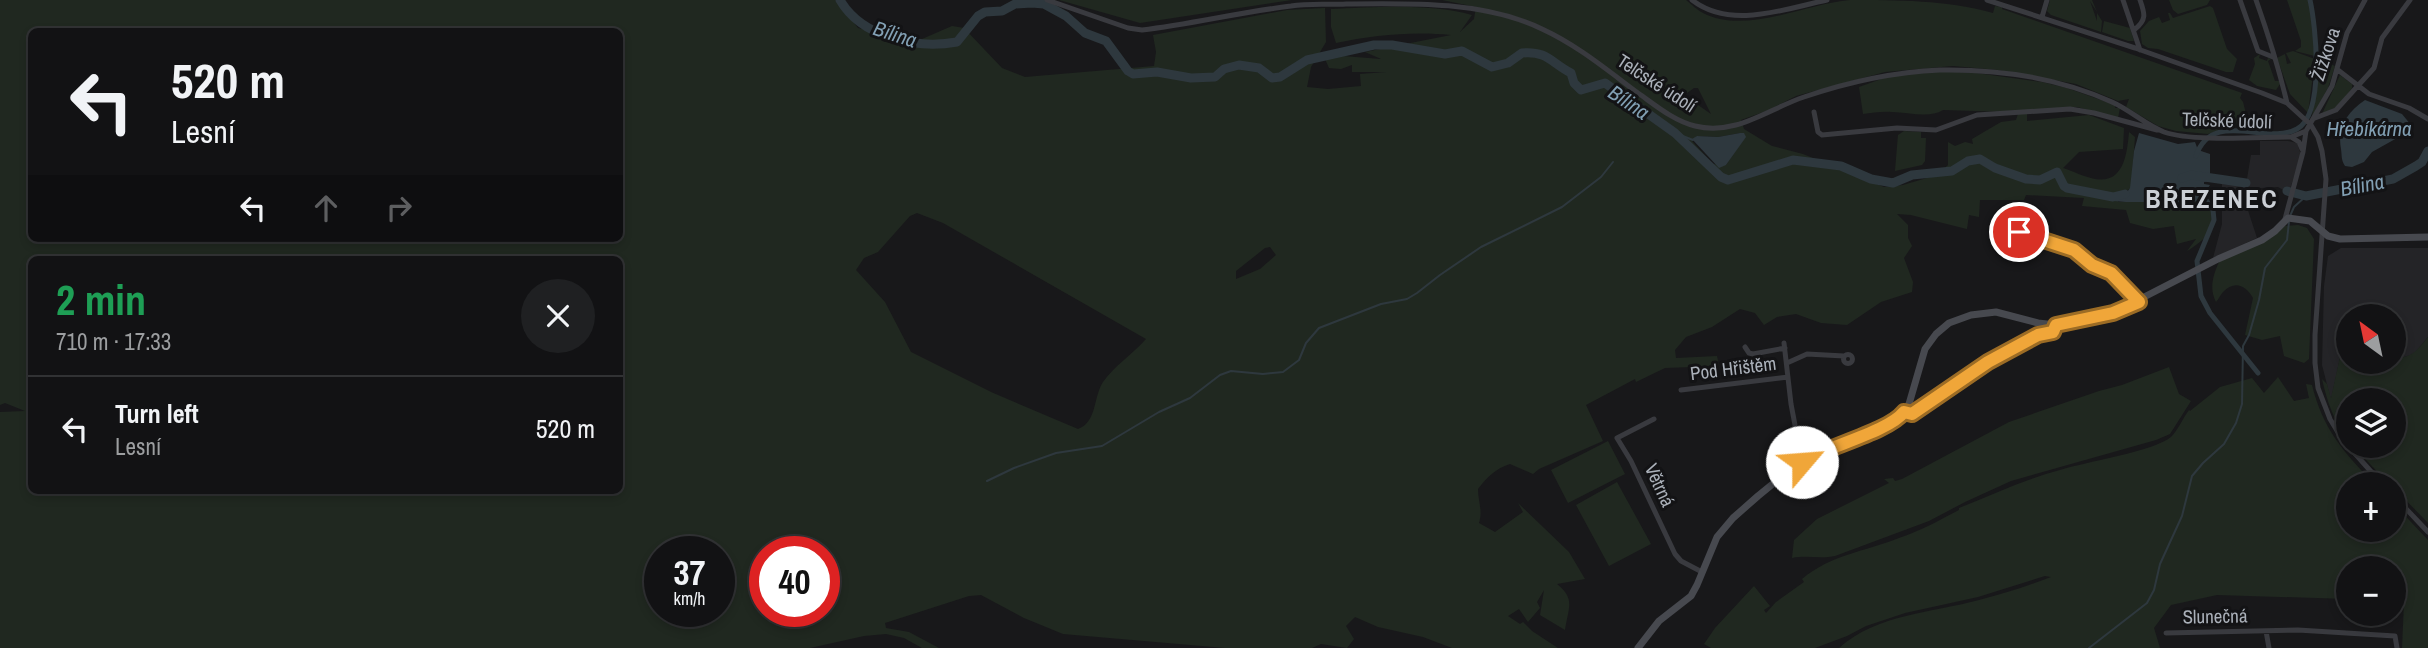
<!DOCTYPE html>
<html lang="en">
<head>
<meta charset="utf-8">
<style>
  body { margin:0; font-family:"Archivo Narrow",sans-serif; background:#1f2022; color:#f1f3f6; height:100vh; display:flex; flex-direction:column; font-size:26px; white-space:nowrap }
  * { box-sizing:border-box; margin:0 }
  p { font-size:23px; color:#9c9ea0 }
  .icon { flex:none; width:38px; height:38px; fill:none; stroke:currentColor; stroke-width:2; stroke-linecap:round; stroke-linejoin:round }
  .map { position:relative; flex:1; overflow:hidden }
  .sheet { position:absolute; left:28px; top:256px; width:595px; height:238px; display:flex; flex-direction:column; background:#121214; border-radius:10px; box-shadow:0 4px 10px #0003,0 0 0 2px #313234 }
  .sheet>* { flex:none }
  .hud { position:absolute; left:28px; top:28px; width:595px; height:214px; border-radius:10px; box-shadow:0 4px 10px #0003,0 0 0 2px #313234; background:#121214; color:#f1f3f6; overflow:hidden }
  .needle { width:46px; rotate:327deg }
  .buttons { position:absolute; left:2336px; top:304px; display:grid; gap:14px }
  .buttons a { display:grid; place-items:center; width:70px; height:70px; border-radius:50%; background:#121214; box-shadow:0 4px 10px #0003,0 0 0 2px #313234; font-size:35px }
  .speed { position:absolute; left:644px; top:536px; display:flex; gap:14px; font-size:35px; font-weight:700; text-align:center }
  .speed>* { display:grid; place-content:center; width:91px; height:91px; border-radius:50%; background:#121214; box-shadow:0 4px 10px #0003,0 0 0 2px #313234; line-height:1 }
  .speed small { font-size:18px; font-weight:400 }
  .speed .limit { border:10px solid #d22; background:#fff; color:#111 }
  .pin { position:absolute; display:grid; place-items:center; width:60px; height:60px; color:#fff; margin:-30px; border:4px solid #fff; border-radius:50%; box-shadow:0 2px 7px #0007 }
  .me { position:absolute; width:77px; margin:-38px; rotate:63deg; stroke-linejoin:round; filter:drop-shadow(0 0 5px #0008) }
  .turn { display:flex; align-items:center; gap:24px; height:147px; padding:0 28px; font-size:32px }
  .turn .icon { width:91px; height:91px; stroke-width:2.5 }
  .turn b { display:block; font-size:49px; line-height:60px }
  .lanes { display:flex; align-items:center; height:66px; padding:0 28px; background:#0003; justify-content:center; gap:35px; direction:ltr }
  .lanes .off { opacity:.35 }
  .round { display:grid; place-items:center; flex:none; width:74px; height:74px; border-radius:37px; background:#1f2022 }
  .headline { display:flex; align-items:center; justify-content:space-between; height:119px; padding:0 28px }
  h1 { font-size:42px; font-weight:700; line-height:52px; color:#1e9e55 }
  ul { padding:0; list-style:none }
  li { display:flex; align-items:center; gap:21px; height:105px; padding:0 28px; border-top:2px solid #313234 }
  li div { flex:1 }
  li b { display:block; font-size:26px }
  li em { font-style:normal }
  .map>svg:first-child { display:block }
  .built { fill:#242427 }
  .green { fill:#202820; fill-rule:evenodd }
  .water { fill:#2e383e }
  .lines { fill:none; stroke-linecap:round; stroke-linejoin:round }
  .stream { stroke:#2e383e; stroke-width:2 }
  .canal { stroke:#2e383e; stroke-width:5 }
  .river { stroke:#2e383e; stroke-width:9 }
  .street { stroke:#393a3f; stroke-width:5 }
  .secondary { stroke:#47494f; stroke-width:7 }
  .route-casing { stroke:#9c6c25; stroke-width:18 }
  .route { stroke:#f0a639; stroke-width:12 }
  .labels { text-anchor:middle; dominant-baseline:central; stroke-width:6; stroke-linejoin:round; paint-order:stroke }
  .street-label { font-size:19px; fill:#aab0b9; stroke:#131315 }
  .water-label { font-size:21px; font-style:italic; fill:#82a0b4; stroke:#131315 }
  .district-label { font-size:26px; font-weight:bold; letter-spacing:2px; fill:#cbcfd5; stroke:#131315 }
</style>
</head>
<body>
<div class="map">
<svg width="2428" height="648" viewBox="0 0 2428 648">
  <rect width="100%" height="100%" fill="#18181a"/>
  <path class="built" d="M2260,141H2288L2297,143L2301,155L2290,189L2287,192L2278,187L2261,188L2243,195L2257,238L2213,258L2222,224V184L2246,185L2251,155H2260Z
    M2341,248H2428V337L2414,354L2398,359L2394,357V317H2348V344L2343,343L2331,400L2322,365L2324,286L2328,256Z"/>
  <path class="green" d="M0,0H836L858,28L899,37L922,39L952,26L964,28L1002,68L1025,77L1154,66L1156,52L1153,35L1287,10L1325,8L1326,42L1311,67L1307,87L1328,89L1361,86L1360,74L1386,72H1352V65L1341,69L1329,68L1325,59L1343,56L1381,59L1365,52L1451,35C1414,31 1373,35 1336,43L1331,27V9C1374,7 1430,3 1472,15L1460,32L1474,19L1476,7L1442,0H1686C1691,4 1697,10 1703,13C1745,35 1805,4 1850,0C1896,0 1948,0 1993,13L1995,6L2002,7V9L2242,93L2240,98L2243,102L2246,114L2239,124L2208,134L2176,131L2158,126L2126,107L2129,99L2118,101L2076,84L1998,70L1953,66L1885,72L1796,96L1769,110L1741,120L1744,129L1772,146L1803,154L1884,187L1903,185L1937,175L1948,165V142L1955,146L1965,142L1973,144L1972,139L2001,122L2016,120L2018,114L2027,113V121L2089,115L2124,128L2123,149L2079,152L2063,168C2073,171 2084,177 2095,179C2124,184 2127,154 2129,132L2135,137L2131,188L2124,192L2118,202H2194L2204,199C2224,223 2208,238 2187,251L2196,239L2177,244L2174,226L2153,229L2130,223L2126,210L2082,206L2084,198L2026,195L2024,200H1980L1979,217L1969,215L1967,229L1911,215L1897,214L1908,225V238L1912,246L1904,258L1913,282L1912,292L1881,302L1847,325L1821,323L1796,314L1777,317L1764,325L1755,313L1740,309L1712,327L1686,337L1675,350L1676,358L1717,356L1719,366L1665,368L1636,382L1635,379L1586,405L1603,441L1539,469L1533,474L1510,464C1495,469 1487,477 1478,489C1478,501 1483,511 1479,523L1495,532L1523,512L1518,503L1569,552L1585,579L1557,584C1576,599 1568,608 1565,630L1540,615L1544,590L1537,602L1540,608L1528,622L1519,609L1508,616L1520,624L1523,622L1532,631L1558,648H1452L1423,637L1378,627L1355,617L1346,626L1354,639L1347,648L1321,644L1312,648H1225L1063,634L1024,618L981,595L969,596L885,623L886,628L909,632L939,648H922L904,638L886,634L864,636L810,648H0V412L25,411L5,403L0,405ZM32,32H620V238H32ZM1694,88H1698L1711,114L1698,105L1684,103L1677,92L1681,90L1687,93ZM1740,133L1745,135V137L1726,165L1713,164L1692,141L1697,136L1718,137ZM917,213L943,223L1146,339C1133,354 1114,366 1103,382C1093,398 1097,422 1078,429L991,392L911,352L885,302L856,270L864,258L878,252L910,216ZM1270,247L1276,255L1260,269L1236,279V271L1265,248ZM32,259H620V490H32ZM660,551H719V611H660ZM765,551H824V611H765Z
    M1059,0H1292L1140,23Z
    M2050,0H2092L2097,12L2090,1L2097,21V13L2102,21L2101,32L2051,15L2047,11Z
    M2169,0H2210L2207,5L2178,14L2173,10Z
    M2287,0H2308L2313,24L2315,56L2295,51L2301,47V41Z
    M2210,6L2213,8L2227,49L2237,59L2233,72H2226L2158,49L2148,48L2142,44L2140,31L2149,21L2159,17L2162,23L2170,20L2168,13H2170L2173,18Z
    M2104,21L2130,28L2134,41H2128L2102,32Z
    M2293,51L2315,59L2308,113L2290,94L2277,58L2285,54L2287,64L2291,63L2286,53Z
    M2260,54L2259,58L2267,61L2268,58L2271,59L2268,61L2275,81H2279L2280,84L2276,90L2257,86L2249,80L2255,64L2254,58Z
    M2319,59L2335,66L2328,88L2312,117Z
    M1939,71L1976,73L2042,82L2067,88L2115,105V108H2120L2118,118L2077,107L2007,112L1943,110C1929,119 1908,112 1892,112C1882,111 1872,113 1863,114L1859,87L1887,77Z
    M2340,75L2352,84V88L2337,108L2322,114Z
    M1904,131L1921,132V138H1926L1925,161L1922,165L1895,171L1898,135Z
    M2298,225L2307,228L2314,239L2309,359L2304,363L2284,356L2280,336L2262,340L2245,335L2253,298C2246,285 2234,280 2223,292C2220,295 2219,299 2216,302C2209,289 2213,275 2219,262L2277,233L2285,226Z
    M2428,337V523L2394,488V485L2387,482L2353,446H2394V401H2348V440C2334,422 2327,401 2322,379L2327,384L2331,398L2343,343L2348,344V362H2394V357C2411,360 2418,349 2428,337Z
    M2169,367L2179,394L2191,401L2170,434L2156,440L2011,481L1965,502L1929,521L1835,556C1820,559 1807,555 1792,558L1794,540L1817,519L1889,483L1884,479L1893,478L1895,481L1902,479L2009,422L2099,391L2122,385Z
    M2278,377L2294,401L2309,398L2306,384L2312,385C2323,430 2344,452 2375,485H2348V530H2394V504L2428,540V648H2402L2404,602L2394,601V569H2348V599L2217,595L2171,605L2154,628L2160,648H1839C1877,614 1931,613 1979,600C2003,594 2028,586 2051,577L2045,576L1978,597L1905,613L1866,626L1847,636L1815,648H1711L1704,644L1715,628L1754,586L1770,606L1764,610L1766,613L1776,602L1804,582L1802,579C1832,554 1864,552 1899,538C1920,531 1940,520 1959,510V508C1992,495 2025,479 2060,470C2085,462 2155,451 2171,437C2178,430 2183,418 2189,410L2190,411L2220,387L2252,378L2264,393Z
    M1608,441L1625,474L1568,503L1551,470Z
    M1617,482L1651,544L1609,566L1576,505Z"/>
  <path class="water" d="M2365,100L2402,114L2411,125L2406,133L2372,152L2364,162L2352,167L2345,166C2341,160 2342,156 2341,149C2337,128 2347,112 2365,100Z
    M1740,133H1744L1746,137L1726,165L1719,168L1692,139L1697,136L1718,137Z
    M2139,133L2178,144L2195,142L2198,150L2210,154V174L2194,173L2193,176L2210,181L2204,182V184L2210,185L2205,193V198L2194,202H2126L2114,201V193L2127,192L2130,188L2134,151Z"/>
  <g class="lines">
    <path class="stream" d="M1675,133L1693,140
      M2290,216L2294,207L2306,196
      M987,481L1014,468L1056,453L1102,446L1159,412L1190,398L1220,375L1231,371L1263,374L1283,372L1299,360L1306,343L1319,328L1381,304L1407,299L1417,293L1440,275L1481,247L1562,207L1601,177L1613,162
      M2089,648L2147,603L2154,590L2160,564L2182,516L2192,476L2203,463L2224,444L2236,423L2242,404L2243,346L2249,335L2259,300L2265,268L2287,240L2289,222"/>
    <path class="canal" d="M2196,156C2212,108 2267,146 2297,129C2325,114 2316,27 2310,0
      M2201,193L2213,210L2214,220L2197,261L2201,296L2210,313L2258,373"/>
    <path class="river" d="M840,0C862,38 917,49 957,42L978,16L985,12L1002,11L1015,4L1032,3L1044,4L1066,16L1085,33L1106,41L1128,71L1133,74L1157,72L1191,78L1215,77L1224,69L1239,65L1259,68L1272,78L1280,77L1307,60L1374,45H1392L1445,54L1462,51L1492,67L1508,63L1522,53C1548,51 1550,62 1571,73L1574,83L1581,90L1605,83L1675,133L1721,177L1728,180L1793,160L1841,166L1871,179L1893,183L1912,175L1952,171L1968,161L1980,159L1995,168L2026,179L2040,180L2057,172L2064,186L2067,188L2113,197L2125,194
      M2182,178L2191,175L2246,183
      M2287,191L2306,196L2393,179L2416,166L2422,162L2428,151"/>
    <path class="street" d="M1047,0L1128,28L1142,30C1192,24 1241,12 1291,6C1309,3 1328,5 1346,4C1409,3 1484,1 1542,29C1577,45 1607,70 1638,93C1655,105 1674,121 1695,126C1736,136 1768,109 1804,97C1848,82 1894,72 1940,70C1998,69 2059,78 2112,102C2130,110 2146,125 2164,132C2193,142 2258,137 2291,137
      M1692,0C1731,30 1784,9 1827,0
      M1987,0L2135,48L2262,93L2287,103L2311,125L2318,137L2322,151L2326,179L2315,335V363L2318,388L2330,419L2342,439L2383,485
      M2123,0L2140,50
      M2240,0L2258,51L2273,57
      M2256,0C2268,34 2279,69 2287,103
      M2042,17L2047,0
      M2134,30C2147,20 2145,14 2140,0
      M2338,70L2369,94L2409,108L2428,119
      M1814,112L1818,132L1822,135L1897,128L1936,130L1977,115L2070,109L2094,113L2157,130
      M2315,118L2336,110L2374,68L2382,38L2410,0
      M2302,149L2299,142L2291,137L2306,131
      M2285,219L2303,152L2306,131L2332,86L2347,33L2365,0
      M2019,232L2074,250L2092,265L2111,273L2138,301
      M1784,343L1791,404L1802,462
      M1745,347L1749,353L1753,354L1785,348
      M1843.5 359a4.5 4.5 0 1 1 9 0a4.5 4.5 0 1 1-9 0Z
      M1787,363L1807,354L1844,356
      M1681,390L1788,377
      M1904,412L1912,414L1988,362L2040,335L2053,332L2056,325
      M1654,419L1617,438L1631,461L1675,554L1681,561L1702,572
      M2394,496L2428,532
      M2266,631L2269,648
      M2166,633L2298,630L2395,636L2397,648"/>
    <path class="secondary" d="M1638,648L1659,621L1691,596L1697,585L1717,537L1733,518L1758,496L1791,469L1814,455L1890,425L1901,416L1909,404L1925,349L1936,334L1949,323L1971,315L1996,312L2038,323L2056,325L2113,313L2218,259L2262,240L2275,231L2288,218L2310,221L2328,236L2340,239L2428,237"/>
  </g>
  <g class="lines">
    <g class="route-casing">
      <path id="route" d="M1802,462C1828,446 1888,432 1904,412L1912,414L1988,362L2038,335L2053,332L2056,325L2113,313L2139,302L2111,273L2092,265L2074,250L2019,232"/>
    </g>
    <use href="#route" class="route"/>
  </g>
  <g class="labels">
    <g class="street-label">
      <text transform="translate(2325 54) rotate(-72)">Žižkova</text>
      <text transform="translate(1657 83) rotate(33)">Telčské údolí</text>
      <text transform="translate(2227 120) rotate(2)">Telčské údolí</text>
      <text transform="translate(1733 368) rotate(-7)">Pod Hřištěm</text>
      <text transform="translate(1660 485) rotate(65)">Větrná</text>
      <text transform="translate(2215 616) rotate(-1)">Slunečná</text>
    </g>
    <g class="water-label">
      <text transform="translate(895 34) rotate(18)">Bílina</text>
      <text transform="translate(1629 102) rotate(34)">Bílina</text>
      <text x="2369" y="128">Hřebíkárna</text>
      <text transform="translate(2362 185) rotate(-11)">Bílina</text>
    </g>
    <g class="district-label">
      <text x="2212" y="198">BŘEZENEC</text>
    </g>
  </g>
</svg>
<div class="buttons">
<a><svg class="needle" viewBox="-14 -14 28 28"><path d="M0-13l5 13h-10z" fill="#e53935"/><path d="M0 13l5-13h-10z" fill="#9c9ea0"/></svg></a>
<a><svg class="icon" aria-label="layers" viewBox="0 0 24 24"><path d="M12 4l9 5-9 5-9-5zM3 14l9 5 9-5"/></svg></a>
<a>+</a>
<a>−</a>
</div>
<div class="speed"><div>37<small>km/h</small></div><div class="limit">40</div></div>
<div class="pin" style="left:2019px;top:232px;background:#d93025"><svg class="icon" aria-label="arrive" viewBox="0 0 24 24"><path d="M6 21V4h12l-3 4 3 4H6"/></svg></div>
<svg class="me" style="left:1802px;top:462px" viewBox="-20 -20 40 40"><circle r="19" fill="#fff"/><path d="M0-13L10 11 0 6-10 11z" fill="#f0a639"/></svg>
<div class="hud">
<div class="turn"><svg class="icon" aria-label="left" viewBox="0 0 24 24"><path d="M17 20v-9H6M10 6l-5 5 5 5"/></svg><div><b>520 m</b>Lesní</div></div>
<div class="lanes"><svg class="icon" aria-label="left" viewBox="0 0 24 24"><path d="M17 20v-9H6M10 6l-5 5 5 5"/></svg><svg class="icon off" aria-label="ahead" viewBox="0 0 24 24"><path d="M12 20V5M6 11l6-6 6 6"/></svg><svg class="icon off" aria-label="right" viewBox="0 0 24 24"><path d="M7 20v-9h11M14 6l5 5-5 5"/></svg></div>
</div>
<section class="sheet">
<div class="headline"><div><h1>2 min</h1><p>710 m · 17:33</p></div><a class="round"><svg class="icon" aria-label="close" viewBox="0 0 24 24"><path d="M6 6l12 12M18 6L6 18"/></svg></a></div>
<ul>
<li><svg class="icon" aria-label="left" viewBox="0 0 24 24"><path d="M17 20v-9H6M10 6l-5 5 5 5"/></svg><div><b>Turn left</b><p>Lesní</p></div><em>520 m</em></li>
</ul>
</section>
</div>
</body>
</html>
